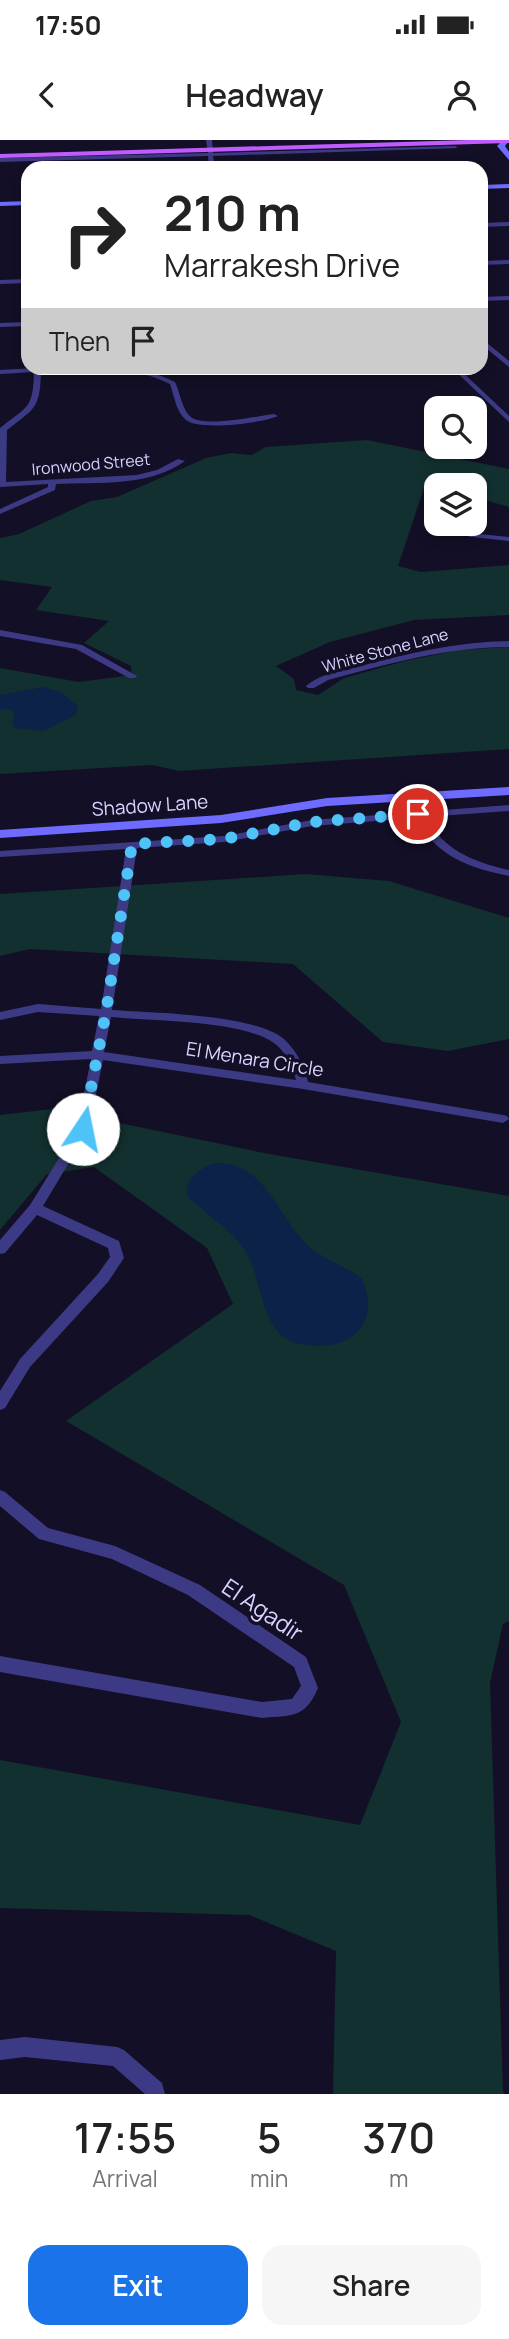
<!DOCTYPE html>
<html lang="en">
<head>
<meta charset="utf-8">
<style>
  body { margin:0; font-family:Manrope,sans-serif; background:#f6f6f6; color:#222; height:100vh; display:flex; flex-direction:column; font-size:26px; white-space:nowrap }
  * { box-sizing:border-box; margin:0 }
  p { font-size:23px; color:#767676 }
  .icon { flex:none; width:38px; height:38px; fill:none; stroke:currentColor; stroke-width:2; stroke-linecap:round; stroke-linejoin:round }
  .map { position:relative; height:1954px; overflow:hidden }
  .panel { display:flex; flex-direction:column; background:#fff; flex:1 }
  .panel>* { flex:none }
  .guide { position:absolute; left:21px; top:21px; width:467px; height:214px; border-radius:21px; box-shadow:0 4px 10px #0003; background:#fff; color:#222; overflow:hidden }
  .buttons { position:absolute; left:424px; top:256px; display:grid; gap:14px }
  .buttons a { display:grid; place-items:center; width:63px; height:63px; border-radius:14px; background:#fff; box-shadow:0 4px 10px #0003; font-size:35px }
  .pin { position:absolute; display:grid; place-items:center; width:60px; height:60px; color:#fff; margin:-30px; border:4px solid #fff; border-radius:50%; box-shadow:0 2px 7px #0007 }
  .me { position:absolute; width:77px; margin:-38px; rotate:11deg; stroke-linejoin:round; filter:drop-shadow(0 0 5px #0008) }
  .turn { display:flex; align-items:center; gap:24px; height:147px; padding:0 28px; font-size:32px }
  .turn .icon { width:91px; height:91px; stroke-width:2.5 }
  .turn b { display:block; font-size:49px; line-height:60px }
  .then { display:flex; align-items:center; height:66px; padding:0 28px; background:#0003; gap:14px; font-size:26px }
  .eta { display:flex; justify-content:space-evenly; align-items:center; height:119px; text-align:center }
  .eta b { font-size:42px; font-weight:600; line-height:49px }
  .action { display:flex; gap:14px; margin-top:auto; padding:14px 28px }
  .action a { flex:1; height:80px; border-radius:21px; background:#1a73e8; color:#fff; font-size:28px; font-weight:600; line-height:80px; text-align:center }
  .action a+a { background:#f6f6f6; color:#222 }
  .status { display:flex; justify-content:space-between; align-items:center; height:49px; padding:0 35px; background:#fff; direction:ltr }
  .status svg { height:19px; fill:currentColor }
  header { display:flex; justify-content:space-between; align-items:center; height:91px; padding:0 28px; background:#fff; font-size:32px; font-weight:600 }
  .map>svg:first-child { display:block }
  .green { fill:#12302f }
  .water { fill:#0c2248 }
  .lines { fill:none; stroke-linecap:round; stroke-linejoin:round }
  .street { fill:#3d3a85; fill-rule:evenodd }
  .secondary { fill:#6f6bff; fill-rule:evenodd }
  .primary { fill:#c25bff; fill-rule:evenodd }
  .route { stroke:#4fc3f7; stroke-width:12; stroke-dasharray:0 21.6 }
  .labels { text-anchor:middle; dominant-baseline:central; stroke-width:7; stroke-linejoin:round; paint-order:stroke }
  .far-street-label { font-size:16px; fill:#d9d4ff; stroke:#130f26 }
  .street-label { font-size:19px; fill:#d9d4ff; stroke:#130f26 }
  .near-street-label { font-size:23px; fill:#d9d4ff; stroke:#130f26 }
</style>
</head>
<body>
<div class="status"><b>17:50</b><svg viewBox="0 0 49 12"><path d="M0 12V9h3v3zM5 12V6h3v6zM10 12V3h3v9zM15 12V0h3v12zM26 1h20v11H26zM47 4h2v5h-2z"/></svg></div>
<header><svg class="icon" aria-label="back" viewBox="0 0 24 24"><path d="M15 5l-7 7 7 7"/></svg>Headway<svg class="icon" aria-label="person" viewBox="0 0 24 24"><circle cx="12" cy="8" r="4"/><path d="M4 21q1-7 8-7t8 7"/></svg></header>
<div class="map">
<svg width="509" height="1954" viewBox="0 0 509 1954">
  <rect width="100%" height="100%" fill="#130f26"/>
  <path class="green" d="M367,300L509,329V367L474,357V345H436V349L424,348L398,426L421,432L509,425V475L414,480L330,502L276,526L294,539L296,550L318,555L344,538L405,521L459,510L509,507V609L179,631L152,625L0,634V528L79,542L132,535L131,526L84,503L109,481L36,470L52,447L0,440V398L19,394L91,361L117,357L206,318L231,313L252,315L266,307Z
    M306,734L389,741L509,778V899L448,911L383,902L293,824L30,809L0,816V754Z
    M52,969L264,1013L509,1056V1481L503,1484L490,1543L503,1952L505,1954H333L336,1811L249,1775L0,1768V1620L360,1685L401,1582L344,1445L66,1281L233,1164L207,1108L94,1027L47,1034L0,1090V975Z"/>
  <path class="water" d="M44,547L61,552L78,566L76,575L44,591L14,588L12,582L15,574L11,570L0,569V555Z
    M214,1023C267,1020 277,1080 311,1108C327,1121 346,1126 362,1139C379,1178 358,1207 316,1206C306,1205 293,1204 285,1198C261,1179 262,1146 250,1120C237,1091 208,1078 187,1055C186,1037 199,1030 214,1023Z"/>
  <g class="lines">
    <path class="street" d="M206,0H212L213,13L455,6L458,8L213,16L215,28H209L208,16L0,22V18L208,13Z
      M509,82V86L481,87V83Z
      M509,120V124L481,125V121Z
      M28,139V143L0,144V140Z
      M509,156V160L481,161V157Z
      M28,182V186L0,187V183Z
      M481,198L509,221V227L481,204Z
      M35,228C78,226 137,222 175,242C180,252 182,270 191,277C205,288 257,276 274,274L278,276C263,283 199,291 186,280C176,272 174,255 170,244C131,224 84,229 41,231C40,269 35,268 7,290L6,342L137,335L157,330L178,319L185,321C150,347 97,342 56,344L55,350L0,374V369L48,347V344L0,347V288C27,266 33,270 34,232L0,234V230Z
      M452,228H458L509,276V282Z
      M469,393L509,397V401L472,397H469Z
      M0,490L82,505L137,536L135,538H129L76,509L0,496Z
      M509,501V507C446,507 388,524 328,540L314,548H308L306,546C320,534 340,531 357,527C407,513 457,502 509,501Z
      M509,665V671L425,677C444,710 473,722 509,730V736C467,727 438,717 415,678L312,686L224,702L137,708L112,870C152,873 257,874 285,900C297,912 304,925 308,942L503,975L507,976L509,979L503,983L303,949L103,920L89,989L43,1066L119,1101L124,1118L108,1142L30,1227L5,1268L0,1270V1251L20,1219L98,1134L110,1117L108,1108L37,1075L5,1113L0,1114V1100L30,1065L77,989L91,919L0,924V916L92,911L99,876L38,872L0,880V872L38,864L101,869L126,709L0,717V711L224,696L312,680ZM111,877C152,881 241,880 274,903C286,912 292,926 296,940L104,912Z
      M0,1350L5,1352L48,1388L115,1406L200,1445L306,1517L318,1548C305,1579 292,1575 262,1578L0,1532V1516L262,1562L292,1559L301,1546L294,1527L188,1455L112,1419L39,1399L0,1366Z
      M25,1897L117,1907L124,1910L162,1943L165,1954H145L113,1926L25,1917L0,1920V1900Z"/>
    <path class="secondary" d="M503,0L508,2L505,6L509,12V20L497,6Z
      M509,44V48L481,49V45Z
      M28,61V65L0,66V62Z
      M509,647V655L327,666L221,683L0,698V690L221,675L327,658Z"/>
    <path class="primary" d="M468,0H509V3L0,18V14Z"/>
  </g>
  <g class="lines">
    <path class="route" d="M83,989L106,872L132,704L224,699L312,682L418,674"/>
  </g>
  <g class="labels">
    <g class="far-street-label">
      <text transform="translate(91 324) rotate(-5)">Ironwood Street</text>
      <text transform="translate(385 510) rotate(-15)">White Stone Lane</text>
    </g>
    <g class="street-label">
      <text transform="translate(150 665) rotate(-4)">Shadow Lane</text>
      <text transform="translate(255 919) rotate(9)">El Menara Circle</text>
    </g>
    <g class="near-street-label">
      <text transform="translate(263 1469) rotate(34)">El Agadir</text>
    </g>
  </g>
</svg>
<div class="buttons">
<a><svg class="icon" aria-label="search" viewBox="0 0 24 24"><circle cx="10" cy="10" r="6"/><path d="M15 15l6 6"/></svg></a>
<a><svg class="icon" aria-label="layers" viewBox="0 0 24 24"><path d="M12 4l9 5-9 5-9-5zM3 14l9 5 9-5"/></svg></a>
</div>
<div class="pin" style="left:418px;top:674px;background:#d93025"><svg class="icon" aria-label="arrive" viewBox="0 0 24 24"><path d="M6 21V4h12l-3 4 3 4H6"/></svg></div>
<svg class="me" style="left:83px;top:989px" viewBox="-20 -20 40 40"><circle r="19" fill="#fff"/><path d="M0-13L10 11 0 6-10 11z" fill="#4fc3f7"/></svg>
<div class="guide">
<div class="turn"><svg class="icon" aria-label="right" viewBox="0 0 24 24"><path d="M7 20v-9h11M14 6l5 5-5 5"/></svg><div><b>210 m</b>Marrakesh Drive</div></div>
<div class="then">Then<svg class="icon" aria-label="arrive" viewBox="0 0 24 24"><path d="M6 21V4h12l-3 4 3 4H6"/></svg></div>
</div>
</div>
<section class="panel">
<div class="eta">
<div><b>17:55</b><p>Arrival</p></div>
<div><b>5</b><p>min</p></div>
<div><b>370</b><p>m</p></div>
</div>
<div class="action"><a>Exit</a><a>Share</a></div>
</section>
</body>
</html>
